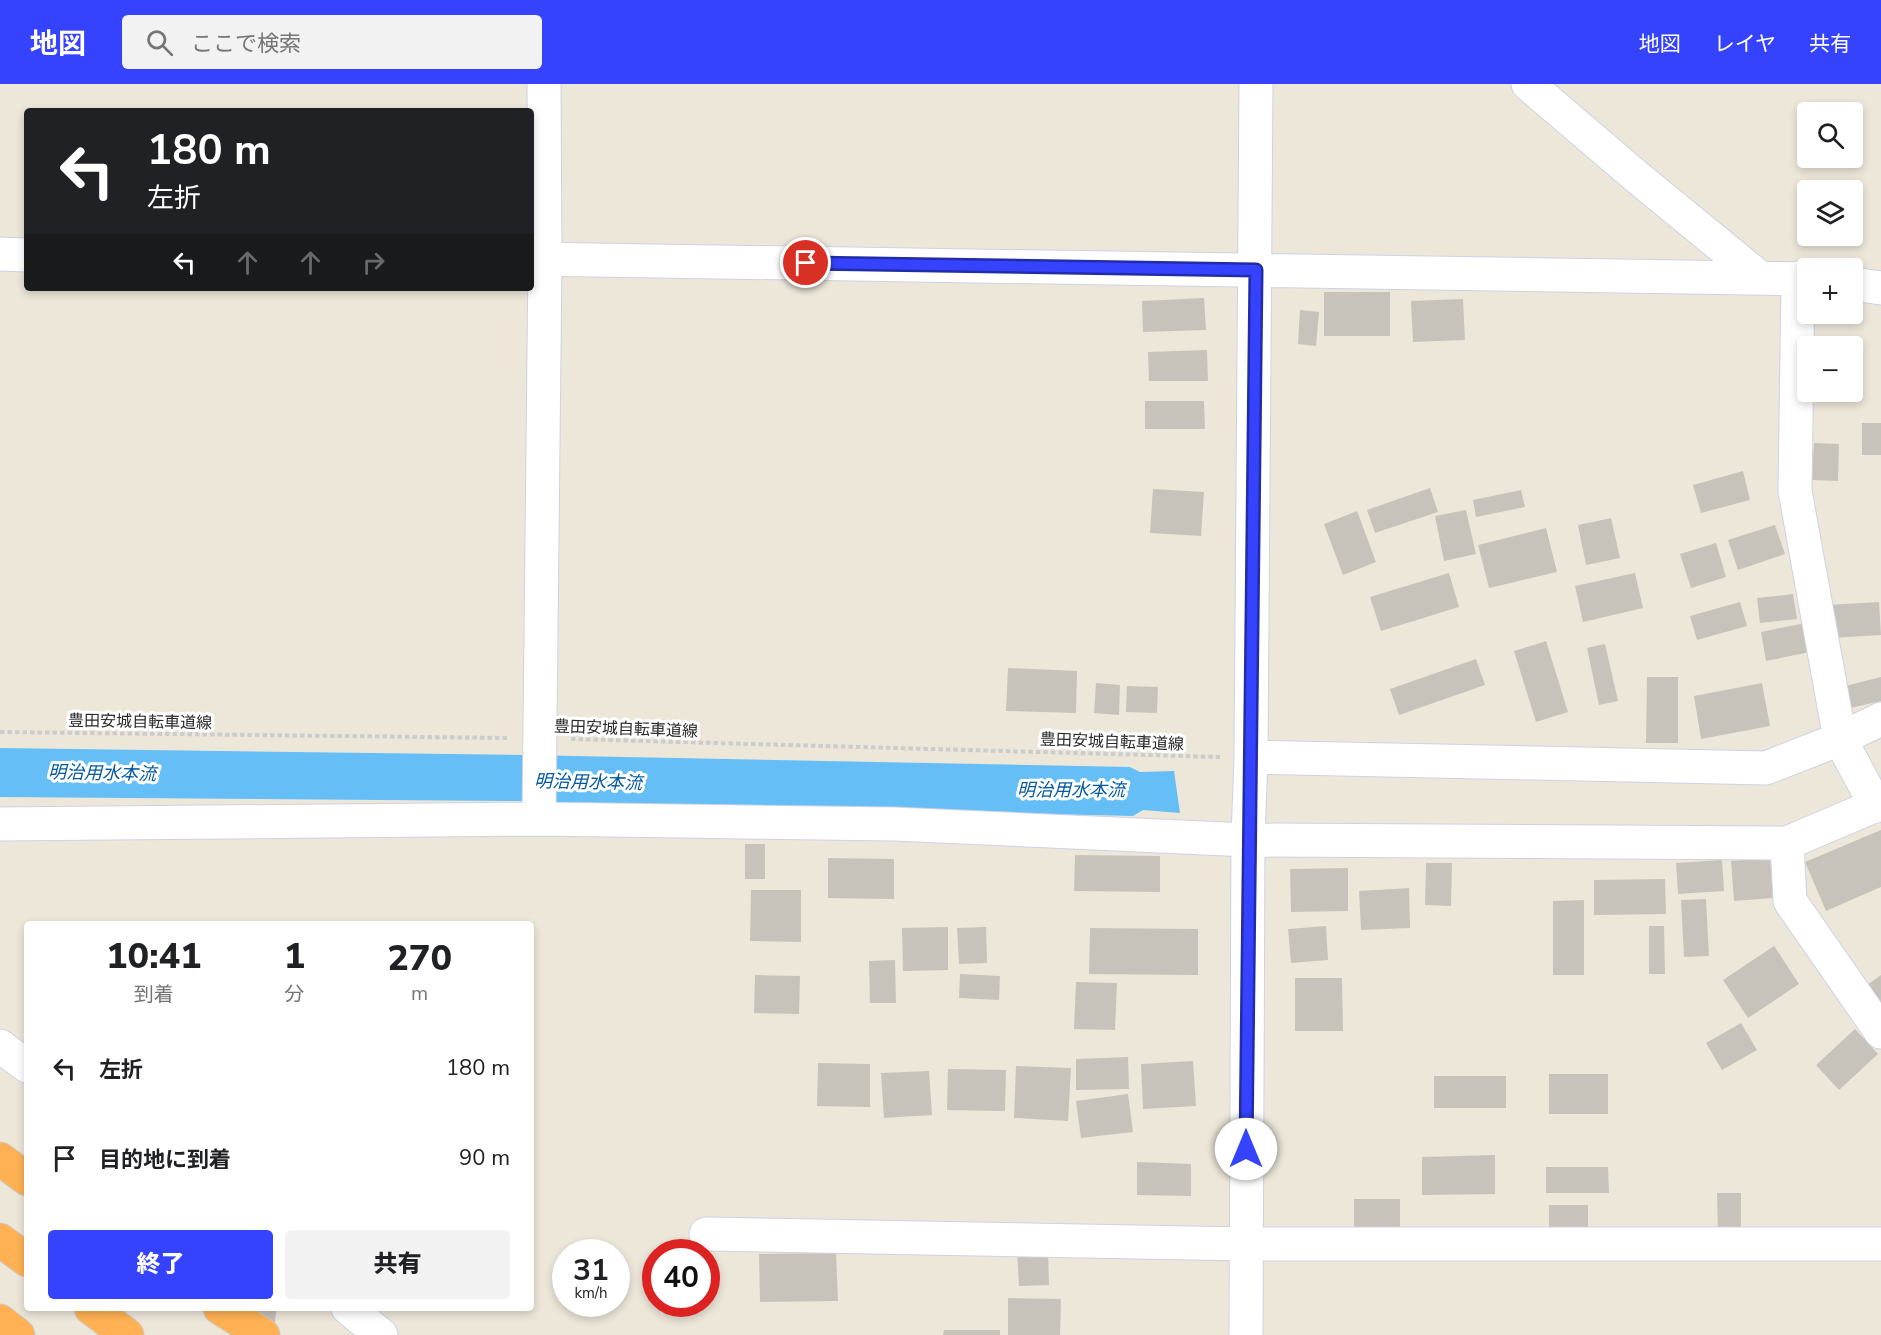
<!DOCTYPE html>
<html lang="ja">
<head>
<meta charset="utf-8">
<style>
  body { margin:0; font-family:"Nunito Sans","Noto Sans JP",sans-serif; background:#f2f2f2; color:#202124; height:100vh; display:flex; flex-direction:column; font-size:22px; white-space:nowrap }
  * { box-sizing:border-box; margin:0 }
  p { font-size:20px; color:#757577 }
  .icon { flex:none; width:33px; height:33px; fill:none; stroke:currentColor; stroke-width:2; stroke-linecap:round; stroke-linejoin:round }
  .map { position:relative; flex:1; overflow:hidden }
  .details { position:absolute; left:24px; top:837px; width:510px; height:390px; display:flex; flex-direction:column; background:#fff; border-radius:6px; box-shadow:0 3px 9px #0003 }
  .details>* { flex:none }
  .banner { position:absolute; left:24px; top:24px; width:510px; height:183px; border-radius:6px; box-shadow:0 3px 9px #0003; background:#202124; color:#fff; overflow:hidden }
  .controls { position:absolute; left:1797px; top:18px; display:grid; gap:12px }
  .controls a { display:grid; place-items:center; width:66px; height:66px; border-radius:6px; background:#fff; box-shadow:0 3px 9px #0003; font-size:30px }
  .speed { position:absolute; left:552px; top:1155px; display:flex; gap:12px; font-size:30px; font-weight:700; text-align:center }
  .speed>* { display:grid; place-content:center; width:78px; height:78px; border-radius:50%; background:#fff; box-shadow:0 3px 9px #0003; line-height:1 }
  .speed small { font-size:15px; font-weight:400 }
  .speed .limit { border:9px solid #d22; background:#fff; color:#111 }
  .pin { position:absolute; display:grid; place-items:center; width:51px; height:51px; color:#fff; margin:-26px; border:3px solid #fff; border-radius:50%; box-shadow:0 2px 6px #0007 }
  .me { position:absolute; width:66px; margin:-33px; rotate:0deg; stroke-linejoin:round; filter:drop-shadow(0 0 4px #0008) }
  .turn { display:flex; align-items:center; gap:21px; height:126px; padding:0 24px; font-size:27px }
  .turn .icon { width:78px; height:78px; stroke-width:2.5 }
  .turn b { display:block; font-size:42px; line-height:51px }
  .lanes { display:flex; align-items:center; height:57px; padding:0 24px; background:#0003; justify-content:center; gap:30px; direction:ltr }
  .lanes .off { opacity:.35 }
  .eta { display:flex; justify-content:space-evenly; align-items:center; height:102px; text-align:center }
  .eta b { font-size:36px; font-weight:800; line-height:42px }
  .cta { display:flex; gap:12px; margin-top:auto; padding:12px 24px }
  .cta a { flex:1; height:69px; border-radius:6px; background:#3543ff; color:#fff; font-size:24px; font-weight:800; line-height:69px; text-align:center }
  .cta a+a { background:#f2f2f2; color:#202124 }
  ul { padding:0; list-style:none }
  li { display:flex; align-items:center; gap:18px; height:90px; padding:0 24px }
  li div { flex:1 }
  li b { display:block; font-size:22px }
  li em { font-style:normal }
  header { display:flex; align-items:center; gap:36px; box-sizing:border-box; height:84px; padding:0 30px; background:#3543ff; color:#fff }
  header strong { font-size:28px }
  nav { display:flex; gap:33px; margin-inline-start:auto; font-size:21px }
  .search { width:420px; height:54px; background:#f2f2f2; display:flex; align-items:center; gap:15px; box-sizing:border-box; padding:0 21px; border-radius:6px; color:#757577; font-size:22px }
  .map>svg:first-child { display:block }
  .water { fill:#65bff6 }
  .building { fill:#c8c3ba }
  .lines { fill:none; stroke-linecap:round; stroke-linejoin:round }
  .minor-tunnel { stroke:#c6c1b7; stroke-width:33; stroke-dasharray:33 16; stroke-linecap:butt }
  .minor-casing { stroke:#cfd1e3; stroke-width:35 }
  .highway-casing { stroke:#ccc; stroke-width:35 }
  .path { stroke:#ccc; stroke-width:4; stroke-dasharray:4.5 3; stroke-linecap:butt }
  .minor { stroke:#fff; stroke-width:33 }
  .highway { stroke:#ffb153; stroke-width:33 }
  .route-casing { stroke:#222ca6; stroke-width:15 }
  .route { stroke:#3543ff; stroke-width:10 }
  .labels { text-anchor:middle; dominant-baseline:central; stroke-width:6; stroke-linejoin:round; paint-order:stroke }
  .street-label { font-size:16px; fill:#292929; stroke:#fff }
  .water-label { font-size:18px; font-style:italic; fill:#045aa2; stroke:#fff }
</style>
</head>
<body>
<header>
<strong>地図</strong>
<div class="search"><svg class="icon" aria-label="search" viewBox="0 0 24 24"><circle cx="10" cy="10" r="6"/><path d="M15 15l6 6"/></svg>ここで検索</div>
<nav><a>地図</a><a>レイヤ</a><a>共有</a></nav>
</header>
<div class="map">
<svg width="1881" height="1251" viewBox="0 0 1881 1251">
  <rect width="100%" height="100%" fill="#ede7da"/>
  <path class="water" d="M0,664L523,671L1130,683L1140,688L1174,687L1180,729L1143,726L1133,732L520,717L0,713Z"/>
  <path class="building" d="M1324,208H1390V252H1324Z
    M1204,214L1206,246L1143,248L1142,217Z
    M1463,215L1465,256L1413,258L1411,217Z
    M1300,226L1319,228L1316,262L1298,260Z
    M1207,266L1208,297H1149L1148,268Z
    M1145,317H1204L1205,345H1145Z
    M1862,339H1881V371H1862Z
    M1814,359L1839,360L1838,397L1812,396Z
    M1743,387L1750,416L1701,429L1693,401Z
    M1430,404L1438,428L1375,449L1367,426Z
    M1153,405L1204,408L1201,452L1150,449Z
    M1521,406L1525,423L1476,433L1473,416Z
    M1466,426L1476,470L1444,477L1435,432Z
    M1357,427L1376,478L1343,491L1324,440Z
    M1611,434L1620,474L1586,481L1578,441Z
    M1775,441L1785,470L1738,486L1728,456Z
    M1546,444L1557,488L1489,504L1478,461Z
    M1716,459L1726,493L1691,504L1680,470Z
    M1449,489L1459,523L1381,547L1370,513Z
    M1635,489L1643,524L1583,538L1575,502Z
    M1793,510L1797,535L1760,539L1757,514Z
    M1740,518L1747,542L1697,556L1690,532Z
    M1879,518L1881,551L1830,554L1828,521Z
    M1805,539L1810,568L1766,577L1761,548Z
    M1546,557L1568,628L1536,638L1514,567Z
    M1605,560L1618,617L1599,621L1587,564Z
    M1476,575L1485,601L1399,631L1390,605Z
    M1008,584L1077,587L1076,629L1006,627Z
    M1647,593H1678V659H1646Z
    M1881,593V617L1842,626L1837,604Z
    M1096,599L1120,601L1119,631L1094,629Z
    M1762,599L1770,642L1701,655L1694,612Z
    M1127,602L1158,603L1157,629L1126,628Z
    M1881,746V803L1826,827L1805,778Z
    M745,760H765V795H745Z
    M1075,771L1160,772V808L1074,807Z
    M828,774L894,775V815L828,814Z
    M1770,774L1773,814L1734,817L1731,777Z
    M1722,776L1724,807L1678,810L1676,779Z
    M1426,779H1452L1451,822L1425,821Z
    M1348,784V827L1291,828L1290,785Z
    M1665,795L1666,830L1594,831V796Z
    M1409,804L1410,844L1361,846L1359,807Z
    M751,806H801V858L750,857Z
    M1706,815L1709,872L1684,873L1681,816Z
    M1584,816V891H1553V817Z
    M1326,842L1328,876L1291,879L1288,845Z
    M1649,842H1664L1665,890H1649Z
    M948,843V886L903,887L902,844Z
    M986,843L987,879L959,880L957,844Z
    M1090,844L1198,845V891L1089,890Z
    M1774,862L1799,900L1748,934L1723,896Z
    M895,876L896,919H870L869,877Z
    M960,890L1000,892L999,916L959,914Z
    M755,891L800,892L799,930L754,929Z
    M1881,891V919L1867,901Z
    M1295,894H1342L1343,947H1295Z
    M1076,898L1117,899L1115,946L1074,945Z
    M1741,939L1757,966L1722,986L1706,959Z
    M1855,945L1878,970L1839,1006L1816,981Z
    M1128,973L1129,1005L1076,1006V975Z
    M1193,977L1196,1022L1143,1025L1141,980Z
    M818,979L870,980V1023L817,1022Z
    M1016,982L1071,984L1068,1037L1014,1034Z
    M948,985L1006,986L1005,1027L947,1026Z
    M929,987L932,1031L884,1034L881,989Z
    M1549,990H1608V1030H1549Z
    M1434,992H1506V1024H1434Z
    M1128,1010L1133,1048L1081,1054L1076,1017Z
    M1495,1071V1110L1422,1111V1073Z
    M1137,1078L1191,1080V1112L1137,1111Z
    M1546,1083H1608L1609,1109H1546Z
    M1717,1109H1741V1150H1718Z
    M1354,1115H1400V1144H1354Z
    M1549,1121H1588V1151H1549Z
    M1048,1166L1049,1201L1019,1202L1017,1167Z
    M836,1169L838,1217L760,1218L759,1170Z
    M1008,1214L1061,1215L1060,1251H1008Z
    M944,1246H1000V1251H943Z"/>
  <g class="lines">
    <path class="minor-tunnel" d="M257,1251L260,1224"/>
    <g class="minor-casing">
      <path id="minor" d="M1528,0L1637,93L1759,193
        M0,170L27,171
        M531,175L1808,195
        M1798,194L1795,407L1840,655L1876,722
        M1852,200L1881,204
        M1251,673L1766,684L1840,655L1881,635
        M539,735L545,175L544,0
        M0,740L539,735L894,740L1248,756L1787,759L1881,719
        M1787,759L1790,817L1881,948
        M0,962L27,982
        M706,1150L1246,1160H1881
        M348,1224L381,1251
        M1246,1251L1248,756L1251,673L1256,0"/>
    </g>
    <g class="highway-casing">
      <path id="highway" d="M0,1075L27,1095
        M0,1156L27,1176
        M91,1224L127,1251
        M220,1224L263,1251
        M0,1237L18,1251"/>
    </g>
    <path class="path" d="M0,648L509,654
      M571,655L1220,673"/>
    <use href="#minor" class="minor"/>
    <use href="#highway" class="highway"/>
  </g>
  <g class="lines">
    <g class="route-casing">
      <path id="route" d="M806,179L1256,186C1252,479 1248,772 1246,1065"/>
    </g>
    <use href="#route" class="route"/>
  </g>
  <g class="labels">
    <g class="street-label">
      <text transform="translate(140 638) rotate(1)">豊田安城自転車道線</text>
      <text transform="translate(626 645) rotate(2)">豊田安城自転車道線</text>
      <text transform="translate(1112 658) rotate(2)">豊田安城自転車道線</text>
    </g>
    <g class="water-label">
      <text transform="translate(102 689) rotate(1)">明治用水本流</text>
      <text transform="translate(588 698) rotate(1)">明治用水本流</text>
      <text x="1071" y="706">明治用水本流</text>
    </g>
  </g>
</svg>
<div class="controls">
<a><svg class="icon" aria-label="search" viewBox="0 0 24 24"><circle cx="10" cy="10" r="6"/><path d="M15 15l6 6"/></svg></a>
<a><svg class="icon" aria-label="layers" viewBox="0 0 24 24"><path d="M12 4l9 5-9 5-9-5zM3 14l9 5 9-5"/></svg></a>
<a>+</a>
<a>−</a>
</div>
<div class="speed"><div>31<small>km/h</small></div><div class="limit">40</div></div>
<div class="pin" style="left:806px;top:179px;background:#d93025"><svg class="icon" aria-label="arrive" viewBox="0 0 24 24"><path d="M6 21V4h12l-3 4 3 4H6"/></svg></div>
<svg class="me" style="left:1246px;top:1065px" viewBox="-20 -20 40 40"><circle r="19" fill="#fff"/><path d="M0-13L10 11 0 6-10 11z" fill="#3543ff"/></svg>
<div class="banner">
<div class="turn"><svg class="icon" aria-label="left" viewBox="0 0 24 24"><path d="M17 20v-9H6M10 6l-5 5 5 5"/></svg><div><b>180 m</b>左折</div></div>
<div class="lanes"><svg class="icon" aria-label="left" viewBox="0 0 24 24"><path d="M17 20v-9H6M10 6l-5 5 5 5"/></svg><svg class="icon off" aria-label="ahead" viewBox="0 0 24 24"><path d="M12 20V5M6 11l6-6 6 6"/></svg><svg class="icon off" aria-label="ahead" viewBox="0 0 24 24"><path d="M12 20V5M6 11l6-6 6 6"/></svg><svg class="icon off" aria-label="right" viewBox="0 0 24 24"><path d="M7 20v-9h11M14 6l5 5-5 5"/></svg></div>
</div>
<section class="details">
<div class="eta">
<div><b>10:41</b><p>到着</p></div>
<div><b>1</b><p>分</p></div>
<div><b>270</b><p>m</p></div>
</div>
<ul>
<li><svg class="icon" aria-label="left" viewBox="0 0 24 24"><path d="M17 20v-9H6M10 6l-5 5 5 5"/></svg><div><b>左折</b></div><em>180 m</em></li>
<li><svg class="icon" aria-label="arrive" viewBox="0 0 24 24"><path d="M6 21V4h12l-3 4 3 4H6"/></svg><div><b>目的地に到着</b></div><em>90 m</em></li>
</ul>
<div class="cta"><a>終了</a><a>共有</a></div>
</section>
</div>
</body>
</html>
